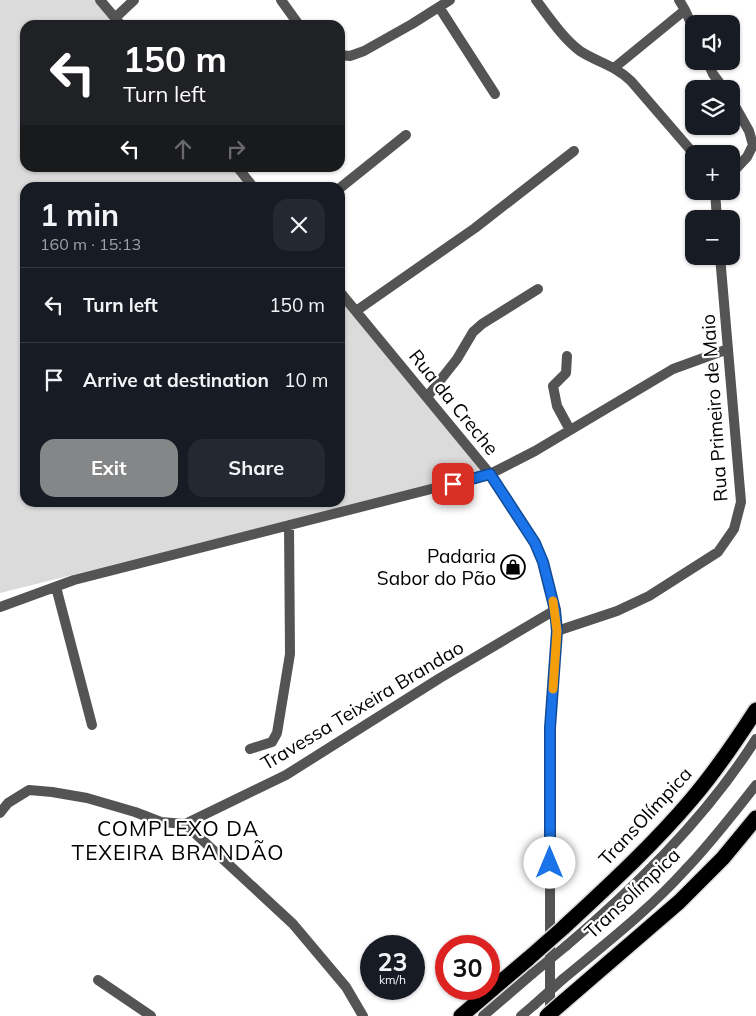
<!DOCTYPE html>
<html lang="en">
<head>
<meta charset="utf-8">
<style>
  body { margin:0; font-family:Mulish,sans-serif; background:#242831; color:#f1f3f6; height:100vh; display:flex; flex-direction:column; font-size:19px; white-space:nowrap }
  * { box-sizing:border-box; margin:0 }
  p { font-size:16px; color:#9ea1a6 }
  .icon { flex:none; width:28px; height:28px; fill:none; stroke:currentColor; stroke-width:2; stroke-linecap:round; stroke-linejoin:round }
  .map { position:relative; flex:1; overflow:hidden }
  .drawer { position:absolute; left:20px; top:182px; width:325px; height:325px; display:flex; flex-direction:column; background:#171b24; border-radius:15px; box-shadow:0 1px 4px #0004 }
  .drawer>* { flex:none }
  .hud { position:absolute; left:20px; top:20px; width:325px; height:152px; border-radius:15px; box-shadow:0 1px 4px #0004; background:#202124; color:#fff; overflow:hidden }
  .buttons { position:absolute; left:685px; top:15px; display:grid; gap:10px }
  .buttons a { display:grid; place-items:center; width:55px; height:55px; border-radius:10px; background:#171b24; box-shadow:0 1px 4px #0004; font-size:25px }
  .speed { position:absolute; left:360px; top:935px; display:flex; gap:10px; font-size:25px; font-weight:700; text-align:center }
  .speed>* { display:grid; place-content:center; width:65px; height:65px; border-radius:50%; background:#171b24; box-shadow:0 1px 4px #0004; line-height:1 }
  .speed small { font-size:12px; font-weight:400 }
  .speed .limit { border:8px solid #d22; background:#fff; color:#111 }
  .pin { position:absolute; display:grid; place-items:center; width:42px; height:42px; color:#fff; margin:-21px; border-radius:10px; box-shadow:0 2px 8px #0006 }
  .me { position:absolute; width:55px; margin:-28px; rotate:0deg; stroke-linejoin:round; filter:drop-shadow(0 0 4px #0008) }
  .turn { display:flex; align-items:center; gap:18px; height:105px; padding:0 20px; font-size:22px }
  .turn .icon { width:65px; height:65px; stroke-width:2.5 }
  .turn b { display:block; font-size:35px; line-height:42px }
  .lanes { display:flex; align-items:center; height:48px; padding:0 20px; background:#0003; justify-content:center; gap:25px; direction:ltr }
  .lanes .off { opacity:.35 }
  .round { display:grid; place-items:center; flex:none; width:52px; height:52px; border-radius:15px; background:#242831 }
  .head { display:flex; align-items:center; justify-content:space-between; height:85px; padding:0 20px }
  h1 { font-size:30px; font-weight:700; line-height:38px }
  .button { display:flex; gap:10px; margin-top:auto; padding:10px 20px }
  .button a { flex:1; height:58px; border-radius:15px; background:#858687; color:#fff; font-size:20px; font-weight:700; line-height:58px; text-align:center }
  .button a+a { background:#242831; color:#f1f3f6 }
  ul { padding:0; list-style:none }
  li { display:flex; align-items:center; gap:15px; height:75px; padding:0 20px; border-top:1px solid #363941 }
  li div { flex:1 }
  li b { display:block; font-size:19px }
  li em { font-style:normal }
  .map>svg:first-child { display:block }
  .green { fill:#dbdbdb }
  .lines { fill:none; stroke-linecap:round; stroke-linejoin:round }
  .motorway-casing { stroke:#dbdbdb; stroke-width:18 }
  .service { stroke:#545454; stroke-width:10 }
  .minor { stroke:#545454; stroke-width:10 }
  .motorway { stroke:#000; stroke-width:15 }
  .motorway-bridge-casing { stroke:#dbdbdb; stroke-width:18; stroke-linecap:butt }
  .service-bridge { stroke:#545454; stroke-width:10 }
  .motorway-bridge { stroke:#000; stroke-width:15 }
  .route-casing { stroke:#114b97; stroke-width:12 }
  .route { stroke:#1a73e8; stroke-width:9 }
  .slow { stroke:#f59e0b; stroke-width:9 }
  .labels { text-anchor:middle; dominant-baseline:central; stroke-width:4.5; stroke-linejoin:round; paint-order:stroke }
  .street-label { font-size:19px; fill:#000; stroke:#fff }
  .poi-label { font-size:19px; fill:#000; stroke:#fff; text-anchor:end }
  .quarter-label { font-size:21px; letter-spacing:1px; fill:#000; stroke:#fff }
</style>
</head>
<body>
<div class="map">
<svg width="756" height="1016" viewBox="0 0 756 1016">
  <rect width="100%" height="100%" fill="#fff"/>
  <path class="green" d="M0,0H98L119,25H25V168H236L252,187L25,188V502H340V294L486,472L0,593Z"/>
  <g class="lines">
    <g class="motorway-casing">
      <path id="motorway" d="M563,928C607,887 652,846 691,800C715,772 736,741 756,710
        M563,1002L679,902L723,858L756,818
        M461,1016L529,958"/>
    </g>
    <path class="service" d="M566,946C637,886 706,818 756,739
      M563,979C605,944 649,910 685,870C711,843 733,814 756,785
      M483,1016L532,974
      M521,1016L534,1005"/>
    <path class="minor" d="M100,0L121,25
      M281,0L299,25
      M536,0C549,17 562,37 580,51C597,62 616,66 631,81L694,154
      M439,7L495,94
      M685,10L694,30
      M115,18L134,0
      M340,55L350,56L364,51L412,24L450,0
      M707,61L713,74L724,89
      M614,68L685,10L679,0
      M731,99L749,131L753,145L747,157L731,174
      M238,168L254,188
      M340,188L406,135
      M715,191L717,219
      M340,292L490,474L535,543L543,562L555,610L557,631L550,728V1015
      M356,311L475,228L574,151
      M567,356L566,373L553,386L557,406L570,430
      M427,397L457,359L473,332L482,324L538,289
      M56,587L92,725
      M0,607L74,580L490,474L535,451L673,369L728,349
      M557,631L617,611L649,596L718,552L734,529L741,502L720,256
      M250,749L272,742L277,733L290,654L289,525
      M0,813L8,803L29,790L52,792L87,798L135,812L161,822L185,824L293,924L346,987L363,1016
      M185,824L286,775L440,678L555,610
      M98,980L151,1016"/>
    <use href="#motorway" class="motorway"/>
    <g class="motorway-bridge-casing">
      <path id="motorway-bridge" d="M529,958L563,928
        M547,1016L563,1002"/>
    </g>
    <path class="service-bridge" d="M532,974L566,946
      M534,1005L563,979"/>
    <use href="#motorway-bridge" class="motorway-bridge"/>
  </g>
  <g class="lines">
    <g class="route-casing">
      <path id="route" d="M453,484L490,474L535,543L543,562L555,610L557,631L550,728V863"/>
    </g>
    <use href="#route" class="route"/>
    <path class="slow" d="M553,689L557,631L553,601"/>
  </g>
  <defs>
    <g id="shop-ring" transform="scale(1.25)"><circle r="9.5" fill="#fff" stroke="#000" stroke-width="1.5"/><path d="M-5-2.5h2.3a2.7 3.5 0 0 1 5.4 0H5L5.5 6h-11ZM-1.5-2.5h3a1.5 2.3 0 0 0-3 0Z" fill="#000"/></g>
  </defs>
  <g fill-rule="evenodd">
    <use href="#shop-ring" x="513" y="567"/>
  </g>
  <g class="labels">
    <g class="street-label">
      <text transform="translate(454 402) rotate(51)">Rua da Creche</text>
      <text transform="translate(714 408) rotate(-94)">Rua Primeiro de Maio</text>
      <text transform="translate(362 705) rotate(-31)">Travessa Teixeira Brandao</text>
      <text transform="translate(645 816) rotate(-47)">TransOlímpica</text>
      <text transform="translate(632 893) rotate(-43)">Transolímpica</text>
    </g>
    <g class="poi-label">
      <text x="496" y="556">Padaria<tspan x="496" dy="22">Sabor do Pão</tspan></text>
    </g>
    <g class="quarter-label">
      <text x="178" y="828">COMPLEXO DA<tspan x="178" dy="24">TEXEIRA BRANDÃO</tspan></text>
    </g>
  </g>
</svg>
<div class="buttons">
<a><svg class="icon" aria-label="sound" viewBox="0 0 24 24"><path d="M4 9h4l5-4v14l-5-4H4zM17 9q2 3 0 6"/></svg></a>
<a><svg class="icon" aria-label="layers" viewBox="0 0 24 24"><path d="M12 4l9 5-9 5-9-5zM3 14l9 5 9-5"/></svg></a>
<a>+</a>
<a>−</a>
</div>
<div class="speed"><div>23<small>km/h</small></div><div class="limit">30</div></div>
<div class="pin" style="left:453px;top:484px;background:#d93025"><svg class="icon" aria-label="arrive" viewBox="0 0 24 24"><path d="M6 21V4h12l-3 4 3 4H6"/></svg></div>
<svg class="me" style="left:550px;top:863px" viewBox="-20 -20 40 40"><circle r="19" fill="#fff"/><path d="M0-13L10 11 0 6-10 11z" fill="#1a73e8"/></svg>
<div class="hud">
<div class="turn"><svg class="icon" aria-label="left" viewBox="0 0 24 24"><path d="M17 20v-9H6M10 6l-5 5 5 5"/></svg><div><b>150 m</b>Turn left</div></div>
<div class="lanes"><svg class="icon" aria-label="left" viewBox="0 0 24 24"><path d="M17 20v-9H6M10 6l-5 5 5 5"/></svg><svg class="icon off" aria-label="ahead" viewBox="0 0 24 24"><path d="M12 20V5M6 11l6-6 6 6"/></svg><svg class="icon off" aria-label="right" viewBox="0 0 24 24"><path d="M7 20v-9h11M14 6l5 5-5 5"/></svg></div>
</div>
<section class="drawer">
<div class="head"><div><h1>1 min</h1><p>160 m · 15:13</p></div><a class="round"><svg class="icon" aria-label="close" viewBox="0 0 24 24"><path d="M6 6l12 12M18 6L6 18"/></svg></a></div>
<ul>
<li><svg class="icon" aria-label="left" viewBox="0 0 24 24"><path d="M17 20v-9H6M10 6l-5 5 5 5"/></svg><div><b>Turn left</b></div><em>150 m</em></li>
<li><svg class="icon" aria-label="arrive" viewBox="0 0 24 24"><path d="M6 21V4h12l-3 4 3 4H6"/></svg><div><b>Arrive at destination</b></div><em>10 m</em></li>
</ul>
<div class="button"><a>Exit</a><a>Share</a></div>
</section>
</div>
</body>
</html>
